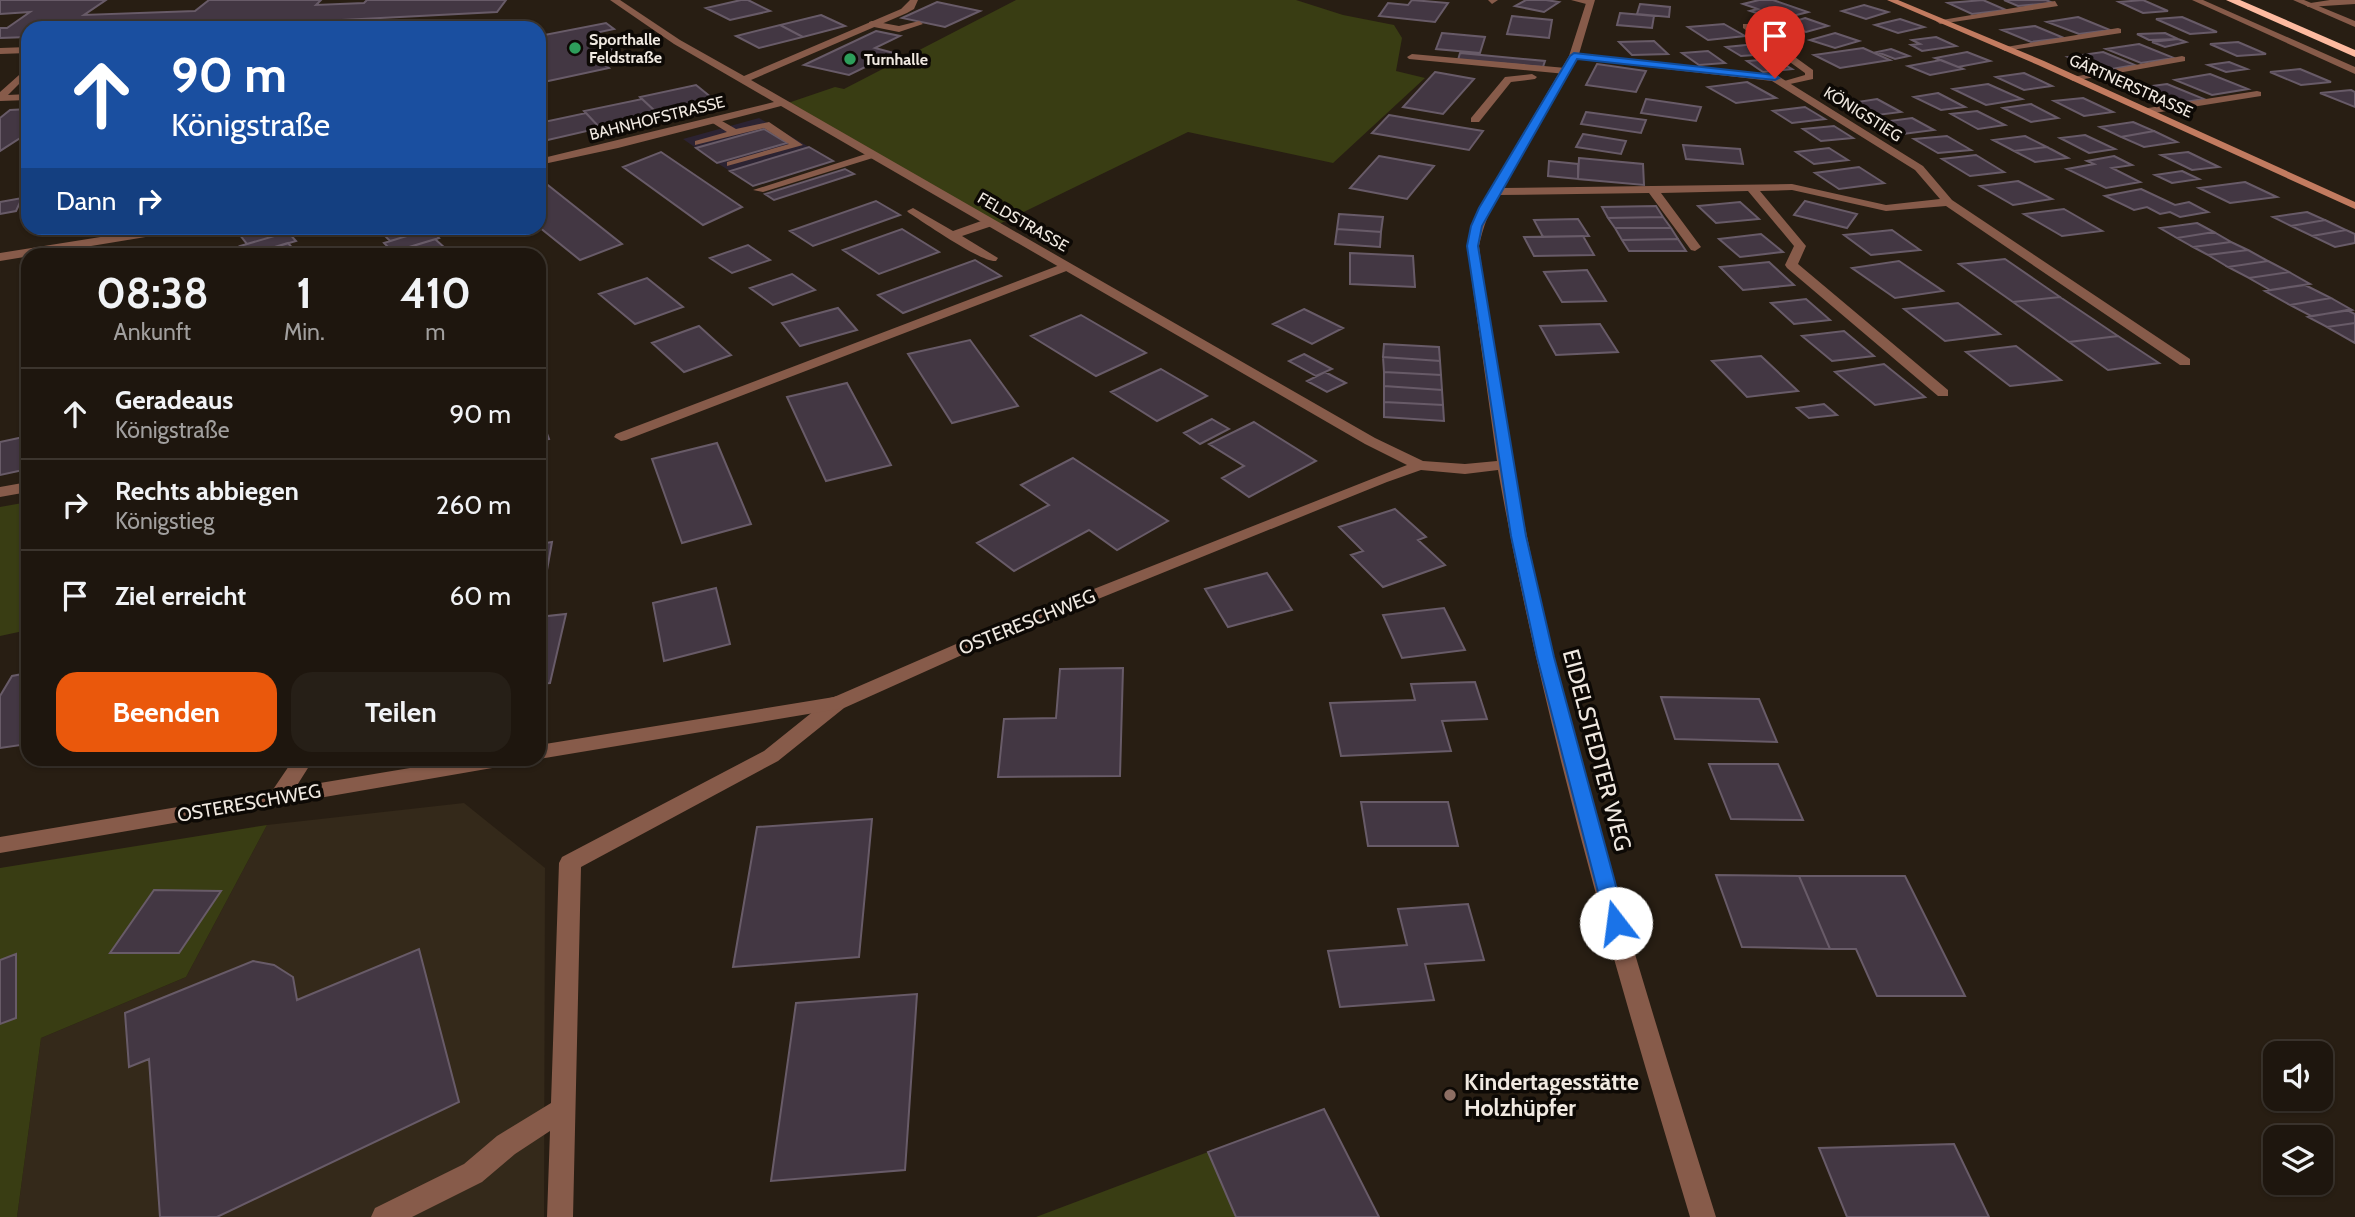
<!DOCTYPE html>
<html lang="de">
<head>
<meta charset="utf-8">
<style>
  body { margin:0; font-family:Cabin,sans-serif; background:#261f17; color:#f1f3f6; height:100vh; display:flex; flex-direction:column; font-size:26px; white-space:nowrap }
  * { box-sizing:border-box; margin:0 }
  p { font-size:23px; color:#a19f9e }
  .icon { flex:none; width:38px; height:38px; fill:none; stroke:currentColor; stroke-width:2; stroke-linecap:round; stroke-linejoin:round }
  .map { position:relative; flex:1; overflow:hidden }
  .drawer { position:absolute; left:21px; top:248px; width:525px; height:518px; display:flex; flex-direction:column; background:#1e160e; border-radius:21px; box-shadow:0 2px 5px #0004,0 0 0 2px #3c352e }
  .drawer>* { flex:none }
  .banner { position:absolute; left:21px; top:21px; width:525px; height:214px; border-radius:21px; box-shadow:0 2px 5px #0004,0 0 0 2px #3c352e; background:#1a4fa0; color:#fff; overflow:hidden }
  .controls { position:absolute; left:2263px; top:1041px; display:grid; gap:14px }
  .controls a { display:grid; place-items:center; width:70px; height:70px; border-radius:14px; background:#1e160e; box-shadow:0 2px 5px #0004,0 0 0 2px #3c352e; font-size:35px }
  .pin { position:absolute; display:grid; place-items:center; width:60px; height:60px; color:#fff; margin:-72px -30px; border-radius:50% 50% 50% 0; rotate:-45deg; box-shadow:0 0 7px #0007 }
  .pin .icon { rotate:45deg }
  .me { position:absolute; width:77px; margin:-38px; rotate:345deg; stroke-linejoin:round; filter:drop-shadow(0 0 5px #0008) }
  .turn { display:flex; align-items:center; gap:24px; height:147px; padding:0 35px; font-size:32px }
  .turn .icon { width:91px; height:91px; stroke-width:2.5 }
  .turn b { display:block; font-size:49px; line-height:60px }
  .then { display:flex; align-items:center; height:66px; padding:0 35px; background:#0003; gap:14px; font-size:26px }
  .eta { display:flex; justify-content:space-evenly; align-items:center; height:119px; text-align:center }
  .eta b { font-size:42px; font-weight:700; line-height:49px }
  .cta { display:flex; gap:14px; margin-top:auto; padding:14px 35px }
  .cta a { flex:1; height:80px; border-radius:21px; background:#ea580c; color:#fff; font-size:28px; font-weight:700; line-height:80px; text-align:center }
  .cta a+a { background:#261f17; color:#f1f3f6 }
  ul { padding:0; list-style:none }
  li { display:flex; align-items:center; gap:21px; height:91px; padding:0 35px; border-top:2px solid #3c352e }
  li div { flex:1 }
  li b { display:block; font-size:26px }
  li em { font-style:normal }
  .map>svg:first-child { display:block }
  .commercial { fill:#34291a }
  .industrial { fill:#2c2332 }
  .green { fill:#393d13 }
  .building { fill:#433743; stroke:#685b68; stroke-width:2 }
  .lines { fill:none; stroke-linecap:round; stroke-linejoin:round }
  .lane { fill:#875b4a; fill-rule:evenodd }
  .street { fill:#875b4a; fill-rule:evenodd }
  .secondary { fill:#c27b60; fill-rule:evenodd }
  .highway { fill:#fdbaa0; fill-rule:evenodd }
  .route { fill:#1a73e8; stroke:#114b97; stroke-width:2 }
  .leisure-dot { fill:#2e9e5b; stroke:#0d0905; stroke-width:2.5 }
  .education-dot { fill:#8d6e63; stroke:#0d0905; stroke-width:2.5 }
  .labels { text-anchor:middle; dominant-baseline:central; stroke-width:7; stroke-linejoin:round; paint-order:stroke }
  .far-poi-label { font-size:16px; font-weight:bold; fill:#f0e9e1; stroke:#0d0905; text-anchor:start }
  .far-street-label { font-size:16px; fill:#f0e9e1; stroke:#0d0905 }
  .street-label { font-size:19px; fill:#f0e9e1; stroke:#0d0905 }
  .near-street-label { font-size:23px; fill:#f0e9e1; stroke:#0d0905 }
  .near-poi-label { font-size:23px; font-weight:bold; fill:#f0e9e1; stroke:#0d0905; text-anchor:start }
</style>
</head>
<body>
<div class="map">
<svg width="2355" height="1217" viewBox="0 0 2355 1217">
  <rect width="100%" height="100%" fill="#281e13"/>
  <path class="commercial" d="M464,803L545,868L544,1217H17L41,1038L186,977L267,825Z"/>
  <path class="industrial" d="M759,118L809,147L730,171L717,163L786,142L764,129L696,148L683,139Z"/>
  <path class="green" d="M1016,0H1296L1343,15L1394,25L1402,38L1396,71L1425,78L1333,163L1188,132L995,226L788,103L835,87L844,89Z
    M28,502V630L0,636V507Z
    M267,825L186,977L41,1038L17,1217H0V868Z
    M1208,1152L1236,1217H1036Z"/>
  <path class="building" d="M0,0H106L84,15L195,11L209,0H321L316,5L364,3L367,0H506L497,12L186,28H28V37L0,38V28H7L30,12L0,14Z
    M741,0H748L770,11L730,20L706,8Z
    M1412,0L1448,3L1435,22L1379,16L1388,3L1408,5Z
    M1526,0H1546L1559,2L1544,12L1515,6Z
    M1759,0H1773L1808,12L1777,20L1750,11L1758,9L1743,4Z
    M1983,0L2006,10L1972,14L1948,3Z
    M2004,0H2046L2053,3L2018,6Z
    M2143,0L2168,11L2143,13L2119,2Z
    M937,2L980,11L945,27L902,18Z
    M1640,4L1670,7L1669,17L1637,14Z
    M1864,5L1888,12L1866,19L1842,11Z
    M1620,13L1654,16L1652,28L1617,25Z
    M821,15L845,26L803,37L780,25Z
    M1512,16L1552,20L1549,38L1507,34Z
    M2078,17L2110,30L2079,34L2047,22Z
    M2182,17L2217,32L2190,34L2156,19Z
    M1805,18L1828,26L1806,32L1783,25Z
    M1900,19L1924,27L1898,33L1875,25Z
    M606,23L614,29L595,33L623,60L604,64L609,68L539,83V36Z
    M1724,24L1745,36L1708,40L1688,27Z
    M780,25L803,37L759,48L736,36Z
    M2035,26L2064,38L2031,42L2002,30Z
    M876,31L900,36L875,48L894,53L849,75L804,65Z
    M1442,33L1485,37L1480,53L1436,49Z
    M1835,33L1859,41L1835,48L1810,40Z
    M2165,33L2178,39L2149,40L2137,34Z
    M1936,37L1956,46L1922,51L1911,45L1920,44L1912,40Z
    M2178,39L2186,42L2165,47L2152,42Z
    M1654,41L1668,54L1632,55L1619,42Z
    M2238,42L2266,54L2237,56L2210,44Z
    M1756,44L1770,54L1741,56L1726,47Z
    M2139,44L2174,58L2141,63L2106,49Z
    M1863,48L1890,60L1840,68L1814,55Z
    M1891,49L1909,56L1895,59L1877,52Z
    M1708,51L1725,63L1699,65L1682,53Z
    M1967,52L1990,61L1958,67L1935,58Z
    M2103,52L2135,65L2100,71L2068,57Z
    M1460,53L1545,61L1543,67L1458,60Z
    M1775,59L1792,69L1763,72L1747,61Z
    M1941,60L1963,69L1930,75L1908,66Z
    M2229,62L2247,69L2226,72L2208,65Z
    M1597,64L1646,71L1636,92L1586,85Z
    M2300,69L2331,82L2301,85L2270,72Z
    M1435,72L1474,79L1443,114L1403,107Z
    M2024,73L2052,86L2024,90L1996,77Z
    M2210,74L2248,89L2212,95L2175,80Z
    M1747,82L1776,98L1736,103L1708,87Z
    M1988,84L2022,99L1986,105L1953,89Z
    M2167,84L2204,99L2166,105L2129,89Z
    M696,85L712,98L655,111L640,97Z
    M2351,90L2355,92V107L2320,93Z
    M1938,93L1965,107L1941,110L1914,97Z
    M2083,98L2113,112L2084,116L2054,101Z
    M642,99L657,113L598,126L584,111Z
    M1646,99L1701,107L1696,121L1641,113Z
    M1877,99L1901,112L1869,116L1845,104Z
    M2031,104L2058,118L2031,122L2003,108Z
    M1805,107L1825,119L1792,123L1773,111Z
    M28,109V133L0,151V118L10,110Z
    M1977,111L2005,125L1978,129L1951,114Z
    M1586,112L1646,120L1641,133L1581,124Z
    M586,113L600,128L539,142V123Z
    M1389,115L1459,127L1483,131L1469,150L1372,133Z
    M1912,118L1934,130L1903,134L1882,122Z
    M2133,122L2154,131L2121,137L2100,127Z
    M1834,126L1853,138L1821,141L1803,129Z
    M764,129L787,143L717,163L696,148Z
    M2154,131L2177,142L2144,147L2121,137Z
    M1583,134L1626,141L1621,154L1576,147Z
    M2085,135L2115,149L2089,153L2060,138Z
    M1947,136L1971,150L1938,153L1914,139Z
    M2025,136L2047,147L2014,151L1993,140Z
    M1683,145L1740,149L1743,164L1686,159Z
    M809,147L833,161L753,186L730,171Z
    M2047,147L2068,158L2035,162L2014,151Z
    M1829,148L1848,160L1814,164L1796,152Z
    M661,152L742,207L703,225L623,167Z
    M2188,152L2219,167L2192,170L2161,155Z
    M1976,155L2004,172L1970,176L1942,159Z
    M1379,156L1434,166L1407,199L1350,188Z
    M2114,156L2132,165L2112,168L2140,182L2106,188L2067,169L2094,164L2087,161Z
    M1579,158L1643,164L1644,185L1578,179Z
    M1549,161L1578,164V179L1548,176Z
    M1859,167L1884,183L1839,189L1815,173Z
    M845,169L854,174L774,200L765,194Z
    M2182,171L2199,179L2172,183L2155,175Z
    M539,178L622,244L580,260L539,227Z
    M2018,181L2052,199L2013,205L1980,186Z
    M2245,182L2277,197L2230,203L2199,188Z
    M2141,189L2175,205L2189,202L2208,212L2180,217L2170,212L2160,214L2147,207L2134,210L2105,196Z
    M22,198L16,211L0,214V202Z
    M876,201L900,215L813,246L790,231Z
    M1805,201L1857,214L1847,228L1794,215Z
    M1740,202L1759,219L1716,223L1698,206Z
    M1656,206L1663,217L1608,218L1602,207Z
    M2064,209L2102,231L2062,236L2024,214Z
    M2307,212L2325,220L2291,226L2273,217Z
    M1339,214L1383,217L1381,232L1337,229Z
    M1663,217L1671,228H1615L1608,218Z
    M1578,219L1589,236L1543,237L1534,220Z
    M2325,220L2346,230L2312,236L2291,226Z
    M2197,223L2214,232L2177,238L2160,228Z
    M266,228H292L295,230L247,244L240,235Z
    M397,228H435L390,241L381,232Z
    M1615,228H1671L1678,239L1622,240Z
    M429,229L439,238L393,252L384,243Z
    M902,229L939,252L879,274L843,250Z
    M1337,229L1381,232L1380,247L1335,244Z
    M1892,230L1920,250L1871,255L1844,235Z
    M2346,230L2355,234V243L2335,247L2312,236Z
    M288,232L296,241L248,255L240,246Z
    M2214,232L2231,242L2193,247L2177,238Z
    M1761,234L1783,252L1740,257L1719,239Z
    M1583,236L1594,255L1534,256L1524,237Z
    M435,239L445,248L420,256H391L389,253Z
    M1678,239L1686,251H1629L1622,240Z
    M2231,242L2248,250L2208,255L2193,247Z
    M288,243L296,252L285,256H245Z
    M748,245L770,260L732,273L710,258Z
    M2248,250L2268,261L2228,267L2208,255Z
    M1350,253L1413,256L1415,287L1350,284Z
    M2005,259L2060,297L2013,302L1959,264Z
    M975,260L1001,276L903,313L878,295Z
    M1899,261L1943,291L1895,298L1852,268Z
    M2268,261L2289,272L2249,278L2228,267Z
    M1769,262L1794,285L1743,290L1720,267Z
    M1587,270L1606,301L1562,302L1544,272Z
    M2289,272L2310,284L2270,290L2249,278Z
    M792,274L815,290L773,305L750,288Z
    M647,278L683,307L635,324L599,294Z
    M2305,285L2331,298L2290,305L2265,291Z
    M2060,297L2118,336L2069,342L2013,302Z
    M2331,298L2352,310L2311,316L2290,305Z
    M1806,299L1830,320L1794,324L1771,303Z
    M1958,303L2000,334L1945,341L1904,309Z
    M838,308L857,330L800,346L782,323Z
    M1304,309L1343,328L1312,344L1273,324Z
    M2347,310L2355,314V323L2327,327L2308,317Z
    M1081,315L1146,353L1096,376L1031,336Z
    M2355,323V343L2327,327Z
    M1600,324L1618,352L1556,355L1540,326Z
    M699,326L731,355L684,372L652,343Z
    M1844,331L1874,356L1832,361L1802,336Z
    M2118,336L2159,363L2108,370L2069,342Z
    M970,340L1018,406L952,423L908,354Z
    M1384,344L1439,347L1440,361L1383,357Z
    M2016,346L2061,380L2010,386L1966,352Z
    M1304,354L1332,369L1316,376L1289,361Z
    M1761,356L1798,391L1747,397L1712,361Z
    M1383,357L1440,361L1441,375L1384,372Z
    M1884,364L1925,397L1875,405L1835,372Z
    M1161,369L1207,396L1157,421L1111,392Z
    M1325,372L1346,383L1327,392L1307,381Z
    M1384,372L1441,375L1442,390L1384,386Z
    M847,383L891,465L826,481L787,397Z
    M1384,386L1442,390L1443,405L1384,402Z
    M1384,402L1443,405L1444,421L1384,417Z
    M1824,404L1837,415L1809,418L1797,408Z
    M539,412L549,439L539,441Z
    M1212,419L1229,429L1200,444L1184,433Z
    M1254,422L1316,461L1249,497L1222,478L1244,466L1209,444Z
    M28,436V469L0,475V442Z
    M717,443L751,524L682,543L652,459Z
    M1073,458L1168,521L1117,550L1089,530L1014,571L977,543L1049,505L1021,485Z
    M1395,509L1426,537L1418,540L1445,565L1383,587L1351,555L1363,551L1339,527Z
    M552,542L542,598H539V544Z
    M1267,573L1292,610L1228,627L1205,589Z
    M716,588L730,644L664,661L653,603Z
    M1444,608L1465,650L1402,658L1383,615Z
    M566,614L550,683L539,684V617Z
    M1123,668L1120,776L998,777L1004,719L1056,718L1060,669Z
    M28,673V744L0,748V696L12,676Z
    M1475,682L1487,719L1442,721L1451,751L1341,756L1330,703L1415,700L1411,684Z
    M1661,697L1759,699L1777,742L1675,739Z
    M1709,764H1778L1803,820L1731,819Z
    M1361,802H1448L1458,846H1368Z
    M872,819L859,957L733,967L757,827Z
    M1716,875L1799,876L1830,949L1742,947Z
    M1799,876H1905L1965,996H1877L1856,949H1830Z
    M154,890L221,891L179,953H110Z
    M1468,904L1484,960L1425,964L1434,1000L1340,1007L1328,951L1407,945L1398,909Z
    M419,949L459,1102L217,1217H160L149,1059L129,1067L125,1013L253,961L274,965L293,977L297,1000Z
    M16,954V1018L0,1024V960Z
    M917,994L905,1170L771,1181L796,1003Z
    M1324,1109L1379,1217H1236L1208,1152Z
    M1954,1144L1989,1217H1847L1819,1148Z"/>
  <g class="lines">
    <path class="lane" d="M1488,0H1498L1492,4Z
      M1571,0H1592L1594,2L1590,5Z
      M2330,0H2355V4L2308,7L2304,4Z
      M2055,1L2058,6L1940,24L1936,21Z
      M872,21L899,26L919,21L923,24L899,32L869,26V22Z
      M1743,24H1749L1813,70V79L1781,86V82L1805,75V73L1743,28Z
      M2118,28L2121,29V33L2005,51L2000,48Z
      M1412,54L1566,68L1571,71L1566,74L1409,59L1407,57Z
      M2182,56L2185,57V61L2073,81L2068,78Z
      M1532,74L1537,77L1535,79L1511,82L1479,122H1471V118L1505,77Z
      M2257,91L2261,92V96L2148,114L2143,111L2148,108Z
      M715,117L736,129L769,122L803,145L727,166V162L789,144L764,128L695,145V141L727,132L711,122V118Z
      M872,152L876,153V157L763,192L753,190Z
      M913,208L953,231L984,220H992V226L962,236L998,258L996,261C982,263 925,223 909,213L907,211Z
      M1065,263L1069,264V270L626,440L621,441L614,437L616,434Z
      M837,696L844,698L846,703L844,708L778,761L581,867L573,1217H547L550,1131L515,1154L482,1182L412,1217H371L375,1208L464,1164L497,1136L551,1103L559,863L562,857L764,751L830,698Z"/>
    <path class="street" d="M610,0H620L680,40L744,76L901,9L910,0H918L914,9L907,13L751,80L1375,438L1423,461L1465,464L1497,461L1467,246L1471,226L1479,208L1569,56L1587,0H1595L1579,54L1778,76L1923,166L1952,200L2190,359V365H2180L1946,206L1886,211L1792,190L1760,191L1806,246L1798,264L1948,390V396H1938L1787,268L1785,265L1794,246L1748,191L1661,193L1701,247L1695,251L1691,250L1649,193L1498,195C1489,212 1483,227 1479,246C1490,332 1503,417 1520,502C1568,745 1642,981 1716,1217H1690C1616,971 1543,724 1498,470L1465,474L1421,470L1387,482L982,646L844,708L539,759V745L834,697L970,638L1407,465L1365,444L781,106L618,148L539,165V159L774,102L674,44ZM1577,59L1772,81L1915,170L1940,199L1886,205L1792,184L1502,188Z
      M2192,0H2203L2355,67V74Z
      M2293,0H2304L2355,21V27Z
      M28,47V53L0,54V48Z
      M28,67V75L8,95L28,94V100L0,101V92Z
      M157,228H182L176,232L0,261V253Z
      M28,482V492L0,497V487Z
      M293,760H313L296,787L458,760H508L505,765L498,767L0,853V837L272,791Z"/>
    <path class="secondary" d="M1887,0H1898L2044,61L2355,202V209L2038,65Z"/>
    <path class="highway" d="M2226,0H2240L2355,50V57Z"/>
  </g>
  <path class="route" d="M1574,53L1775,75L1779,78L1775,80L1577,59L1482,226L1478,246L1526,536L1554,657L1626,923L1623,929L1616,931L1609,929L1606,923L1537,657L1511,536L1467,246L1471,226L1479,208L1570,56Z"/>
  <g class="leisure-dot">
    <circle cx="575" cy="48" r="7"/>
    <circle cx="850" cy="59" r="7"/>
  </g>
  <circle class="education-dot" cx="1450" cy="1095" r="7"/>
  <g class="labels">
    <g class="far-poi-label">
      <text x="589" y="39">Sporthalle<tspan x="589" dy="18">Feldstraße</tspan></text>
      <text x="864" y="59">Turnhalle</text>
    </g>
    <g class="far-street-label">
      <text transform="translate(2131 86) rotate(24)">GÄRTNERSTRASSE</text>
      <text transform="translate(1863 114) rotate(32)">KÖNIGSTIEG</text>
      <text transform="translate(657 118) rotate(-14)">BAHNHOFSTRASSE</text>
      <text transform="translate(1023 222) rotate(30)">FELDSTRASSE</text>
    </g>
    <g class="street-label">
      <text transform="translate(1027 622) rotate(-22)">OSTERESCHWEG</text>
      <text transform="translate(249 803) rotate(-10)">OSTERESCHWEG</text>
    </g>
    <g class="near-street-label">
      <text transform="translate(1597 750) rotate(75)">EIDELSTEDTER WEG</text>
    </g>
    <g class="near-poi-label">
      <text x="1464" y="1082">Kindertagesstätte<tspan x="1464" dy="26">Holzhüpfer</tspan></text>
    </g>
  </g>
</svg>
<div class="controls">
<a><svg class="icon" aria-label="sound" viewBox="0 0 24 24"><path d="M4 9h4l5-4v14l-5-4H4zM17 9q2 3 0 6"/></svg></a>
<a><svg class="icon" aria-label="layers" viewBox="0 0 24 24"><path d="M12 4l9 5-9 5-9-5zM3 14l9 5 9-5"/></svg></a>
</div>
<div class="pin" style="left:1775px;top:78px;background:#d93025"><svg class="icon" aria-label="arrive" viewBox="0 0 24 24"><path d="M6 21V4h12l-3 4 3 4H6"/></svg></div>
<svg class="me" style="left:1616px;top:923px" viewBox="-20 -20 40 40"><circle r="19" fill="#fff"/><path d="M0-13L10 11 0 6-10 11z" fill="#1a73e8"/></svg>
<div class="banner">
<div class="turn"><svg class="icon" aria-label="ahead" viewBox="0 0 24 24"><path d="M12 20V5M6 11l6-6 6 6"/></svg><div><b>90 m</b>Königstraße</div></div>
<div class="then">Dann<svg class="icon" aria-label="right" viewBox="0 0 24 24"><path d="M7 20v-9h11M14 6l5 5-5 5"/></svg></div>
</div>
<section class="drawer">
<div class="eta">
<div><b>08:38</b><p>Ankunft</p></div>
<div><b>1</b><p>Min.</p></div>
<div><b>410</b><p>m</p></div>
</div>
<ul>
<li><svg class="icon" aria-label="ahead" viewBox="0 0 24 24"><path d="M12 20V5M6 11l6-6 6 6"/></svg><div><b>Geradeaus</b><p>Königstraße</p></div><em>90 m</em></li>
<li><svg class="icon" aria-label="right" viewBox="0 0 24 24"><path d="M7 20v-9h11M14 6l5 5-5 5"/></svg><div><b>Rechts abbiegen</b><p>Königstieg</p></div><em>260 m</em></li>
<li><svg class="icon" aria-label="arrive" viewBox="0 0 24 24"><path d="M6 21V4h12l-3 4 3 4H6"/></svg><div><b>Ziel erreicht</b></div><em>60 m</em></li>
</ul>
<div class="cta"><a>Beenden</a><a>Teilen</a></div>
</section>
</div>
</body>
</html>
